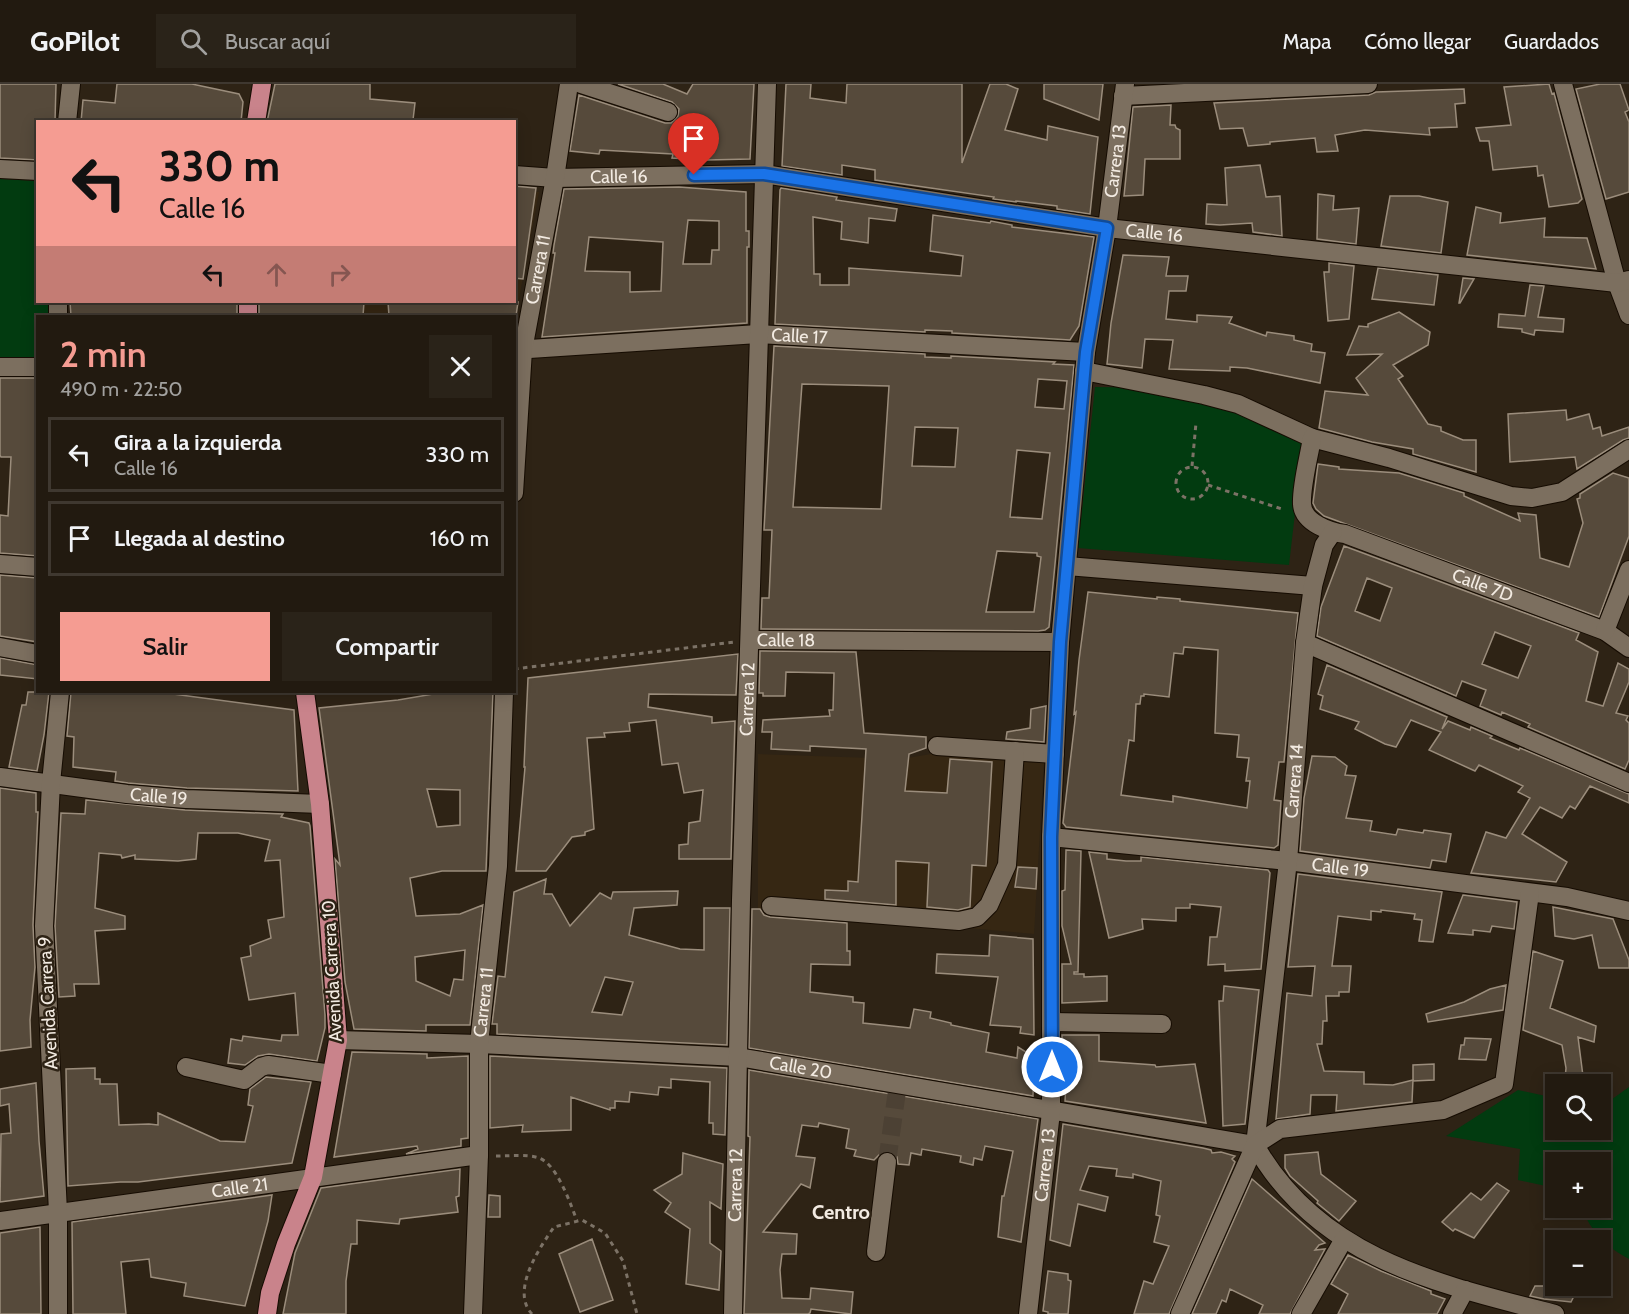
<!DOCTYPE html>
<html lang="es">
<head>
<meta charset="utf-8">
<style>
  body { margin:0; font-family:Cabin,sans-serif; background:#2a2319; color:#f1f3f6; height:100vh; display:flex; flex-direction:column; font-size:22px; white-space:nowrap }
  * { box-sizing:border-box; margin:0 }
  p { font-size:20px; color:#a2a19f }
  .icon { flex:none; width:33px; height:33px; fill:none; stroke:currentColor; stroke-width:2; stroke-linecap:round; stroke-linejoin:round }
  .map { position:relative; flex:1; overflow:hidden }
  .sheet { position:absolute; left:36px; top:231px; width:480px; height:378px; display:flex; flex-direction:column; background:#221a10; border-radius:0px; box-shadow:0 3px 15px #0003,0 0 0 2px #3f3830 }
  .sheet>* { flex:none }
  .banner { position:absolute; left:36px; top:36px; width:480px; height:183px; border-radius:0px; box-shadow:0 3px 15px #0003,0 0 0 2px #3f3830; background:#f59c92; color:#111; overflow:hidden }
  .buttons { position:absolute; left:1545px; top:990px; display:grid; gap:12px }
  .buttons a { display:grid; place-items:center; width:66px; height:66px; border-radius:0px; background:#221a10; box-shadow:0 3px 15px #0003,0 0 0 2px #3f3830; font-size:30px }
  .pin { position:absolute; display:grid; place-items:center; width:51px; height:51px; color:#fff; margin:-62px -26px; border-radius:50% 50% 50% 0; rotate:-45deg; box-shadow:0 0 6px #0007 }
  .pin .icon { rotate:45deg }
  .me { position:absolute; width:66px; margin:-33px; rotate:0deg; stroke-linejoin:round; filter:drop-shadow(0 0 4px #0008) }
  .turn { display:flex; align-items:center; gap:21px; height:126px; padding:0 24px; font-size:27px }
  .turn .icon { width:78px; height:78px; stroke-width:2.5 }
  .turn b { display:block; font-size:42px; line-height:51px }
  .lanes { display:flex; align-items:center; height:57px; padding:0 24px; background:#0003; justify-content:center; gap:30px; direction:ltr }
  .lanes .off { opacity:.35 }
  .round { display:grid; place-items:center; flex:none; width:63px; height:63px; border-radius:0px; background:#2a2319 }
  .headline { display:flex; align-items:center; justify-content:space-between; height:102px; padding:0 24px }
  h1 { font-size:36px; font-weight:600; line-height:45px; color:#f59c92 }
  .primary-button { display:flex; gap:12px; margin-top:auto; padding:12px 24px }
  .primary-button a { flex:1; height:69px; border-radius:0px; background:#f59c92; color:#111; font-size:24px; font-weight:600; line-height:69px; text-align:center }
  .primary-button a+a { background:#2a2319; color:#f1f3f6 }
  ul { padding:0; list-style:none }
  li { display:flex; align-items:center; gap:18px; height:75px; margin:0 12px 9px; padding:0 12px; border:3px solid #3f3830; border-radius:0px }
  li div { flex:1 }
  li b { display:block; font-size:22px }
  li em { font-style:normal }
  header { display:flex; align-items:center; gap:36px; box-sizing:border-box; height:84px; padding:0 30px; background:#221a10; border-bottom:2px solid #3f3830 }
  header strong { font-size:28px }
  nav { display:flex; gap:33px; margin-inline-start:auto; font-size:21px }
  .search { width:420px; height:54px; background:#2a2319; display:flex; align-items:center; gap:15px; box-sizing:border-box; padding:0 21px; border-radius:0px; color:#a2a19f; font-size:22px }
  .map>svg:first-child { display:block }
  .built { fill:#362713 }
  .green { fill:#023b10 }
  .building { fill:#564a3b; stroke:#9b8d7c; stroke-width:1.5; fill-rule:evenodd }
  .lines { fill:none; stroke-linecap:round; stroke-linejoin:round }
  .minor-tunnel { stroke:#4c4134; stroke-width:18; stroke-dasharray:18 9; stroke-linecap:butt }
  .minor-casing { stroke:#160c02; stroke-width:20 }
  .major-casing { stroke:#160c02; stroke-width:20 }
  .path { stroke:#7c7266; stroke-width:3; stroke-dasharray:4.5 4.5; stroke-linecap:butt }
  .minor { stroke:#7c6f5f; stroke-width:18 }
  .major { stroke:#c9838b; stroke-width:18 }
  .route-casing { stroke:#114b97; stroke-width:15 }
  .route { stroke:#1a73e8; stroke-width:10 }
  .labels { text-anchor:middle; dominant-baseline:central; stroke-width:5; stroke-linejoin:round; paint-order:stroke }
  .street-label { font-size:18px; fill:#f3ebe2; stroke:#2e2315 }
  .neighbourhood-label { font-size:20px; font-weight:bold; fill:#f3ebe2; stroke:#2e2315 }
</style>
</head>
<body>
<header>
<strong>GoPilot</strong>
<div class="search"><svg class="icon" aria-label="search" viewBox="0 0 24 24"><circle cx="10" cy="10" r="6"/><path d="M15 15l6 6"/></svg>Buscar aquí</div>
<nav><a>Mapa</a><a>Cómo llegar</a><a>Guardados</a></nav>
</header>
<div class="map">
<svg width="1629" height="1230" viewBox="0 0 1629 1230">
  <rect width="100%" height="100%" fill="#2e2315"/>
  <path class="built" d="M515,106L539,108L515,236L514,232H262V218H514Z
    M937,669L1044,676L1034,850L758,825V670L901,675Z"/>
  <path class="green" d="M0,95L37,97L38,218H50L49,232H38L37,278L0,276Z
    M1095,303L1172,304L1259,329L1303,360L1289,481L1078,464Z
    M1629,1003V1175C1608,1164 1590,1147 1582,1124H1600V1078H1556L1555,1104L1518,1096L1520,1065L1446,1052L1518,1006L1555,1014L1556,1046H1600L1601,1021L1608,1018Z"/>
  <path class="building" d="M0,0H56L55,38H38V76L0,74Z
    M117,0H192L239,10L243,18L241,38H81L83,16L115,19Z
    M275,0H370V15L415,19L413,36L406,35V38H267Z
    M618,0H663L687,10L693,0H754L750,75L706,76L672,74L673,70L600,66L599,70L570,67L579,11L665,39H671L678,32L679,25L672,18Z
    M786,0H811L810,14L846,19L847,0H962V79L990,0H1006L1018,5L1005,46L1047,56L1048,42L1098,53L1090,130L1057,125V122L1016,117V118L993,115L994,113L875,96V86L842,81V91L782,82Z
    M1044,0H1103L1099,36L1044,15Z
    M1549,0L1552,10L1554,9L1582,115L1578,119L1549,123L1543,91L1538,92L1537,82L1493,86L1489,57H1480L1476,44L1511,41L1504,3Z
    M1600,0H1620L1629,26L1625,28L1629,38V108L1606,115L1576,5Z
    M1464,5L1465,19L1455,20L1457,43L1429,44L1430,51L1365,46L1335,51L1338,67L1317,68L1315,54L1270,58V60L1248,62L1243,44L1220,45L1214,19L1369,11L1376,8Z
    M1171,21L1170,41H1175L1176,44L1180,46V75H1145L1143,111L1124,112L1133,23Z
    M1260,81L1266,113L1280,112L1282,152L1253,148L1252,139L1220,141L1206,140L1207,120L1227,121L1225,84Z
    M514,102L536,104L523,195L514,194Z
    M679,103L746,108V147H749V163H747V239L542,253L555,169H553L554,161L564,105ZM688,136L719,137V166H712L711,180H683ZM589,153L663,158L661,207L630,208V188L585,187Z
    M781,104L837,113L836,116L897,125L895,137L869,134L868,159L841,155L842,138L813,133L814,190H820V201H849V184L961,192L963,172L930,167L933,131L990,139L991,137L1012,141V143L1094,153L1079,242L1070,256L952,249V247L925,246V248L775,240L780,106Z
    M1318,110L1334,112L1333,126L1359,124L1356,160L1317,155Z
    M1390,112H1419L1448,118L1441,169L1381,162Z
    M1476,123L1501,129L1500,139L1545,134L1544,153L1587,154L1596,185L1467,171Z
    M1123,171L1169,173L1166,192H1188L1186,207H1169L1166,235L1197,238V231L1232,233L1229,239L1266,252L1267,248L1294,252V256L1312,260L1311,267L1325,269L1320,299L1247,284L1230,283V287L1169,285L1173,256L1145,255L1142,284L1107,280L1111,239Z
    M1329,179L1354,182L1349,235L1328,237L1324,188H1329Z
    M1378,184L1438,191L1434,221L1372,215Z
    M1463,194L1474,195L1460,219H1459Z
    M1530,201L1544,202L1538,233L1564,235L1563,248L1535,246L1534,251L1522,248V245L1498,243L1499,230L1525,232Z
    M70,218H237V232H71Z
    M259,218H364L363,232H259Z
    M388,218H518L516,232H389Z
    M1399,228L1430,248L1428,261L1393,281L1403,292L1398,295L1428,340L1441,343V347L1463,356H1476V388L1413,370V365L1372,358L1319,344L1325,307L1368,311L1356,294L1382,270L1347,271L1359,242L1368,243V240Z
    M774,262L925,270V273L951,274V272L1055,278L1053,280L1074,281L1049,543L1045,546L1038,547L761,545L762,514H769L772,446H764ZM1038,295L1067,297L1064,325L1035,323ZM802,300L889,302L881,425L793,423ZM915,343L958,344L955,383L912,382ZM1017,366L1050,369L1042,435L1010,433ZM997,467L1037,469V472L1041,473L1034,528H986Z
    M0,294H38V472L0,469V431L8,432L11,373H1L0,371Z
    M1566,326L1567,336L1589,330L1593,345L1600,343L1602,352L1629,343V354L1623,356L1577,385L1575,373L1510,378L1508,330Z
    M1318,380L1339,383V385L1399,389L1464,409V412L1520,437L1518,429L1536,431L1540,474L1569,483L1583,439L1577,415L1580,414V410L1613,389L1629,394V452L1599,533L1324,432L1316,425L1313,419Z
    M1344,462L1579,549L1576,556L1598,568L1586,617L1603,622L1618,579L1629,585V598L1616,629L1628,632L1626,636L1629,639V676L1625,685L1528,643L1530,640L1502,628L1501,631L1480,622L1486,606L1462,597L1456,612L1317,552L1321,523ZM1367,494L1392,504L1380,537L1355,527ZM1495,548L1531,562L1518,594L1482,580Z
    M0,491L38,494V558L0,552Z
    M1088,508L1157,515V513L1180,515V517L1298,529L1284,678H1279L1274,716L1281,717L1278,761L1274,764L1066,743L1063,739L1076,628L1074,630L1079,576ZM1184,563L1218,566L1215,649L1239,651L1237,673L1249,674L1246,697H1250L1247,724L1173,712V718L1121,711L1129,656L1134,657L1136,620H1140L1141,612H1144V610L1169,613L1174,569L1183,570Z
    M760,567L856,568L864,649L926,653V664L909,670L905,707L947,709L950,675L992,678L986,782L972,781L970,823L958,826L927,823L929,779L896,777V821L825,815V806L848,807V797L858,798L866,665L810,662V667L771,665L772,648H762L763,636L830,632L829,626H833L834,589L786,588L785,612H763V609H759Z
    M738,570L736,611L649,610L648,623L712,633V639L735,637L731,775H679V761L688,760L689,739L700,737L703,706L684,709L678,679L662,681L656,636L629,639L630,647L604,649L605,653L587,654L594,745L585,748V751L572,753L546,787H516L525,683H524L528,594Z
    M0,574L38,581V595L0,591Z
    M1327,581L1447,633L1442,645L1448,637L1470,646L1471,643L1492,652L1490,654L1519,666L1520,664L1629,710V719L1590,702L1575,725L1570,722L1562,734L1540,723L1522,750L1567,778L1556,798L1471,789L1486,748L1506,754L1530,714L1518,708L1523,702L1479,681L1475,687L1429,666L1441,648L1411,636L1396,663L1385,660L1355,645L1359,638L1320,625L1323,612L1318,610Z
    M28,608H49L44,651L37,687L9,683L22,621H26Z
    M71,608H158L294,626L298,707L187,704L128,699L115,697L116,688L73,683L74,653L67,652Z
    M445,608H493L486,787H442L410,794L416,832L460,830L483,821L470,941H426V947L354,945L345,898L335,775L340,781L319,624L398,616ZM427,705L460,706V741L437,743ZM465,866L463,896L454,895L450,912L416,897L415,873Z
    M1046,622L1044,658L1006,655L1007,648L1030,644L1031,625Z
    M1312,672L1335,673L1347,682L1345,691L1356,692L1346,734L1372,737L1370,747L1396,751L1398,745L1423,749L1424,746L1451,750L1446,778L1432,776L1430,784L1300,767L1304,714Z
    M0,704L36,709V728H38L33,841L35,883L30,936L31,963L0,967Z
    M86,716L185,726L283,730L281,733L309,739L310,742L325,931V944L317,977L269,970L258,972L245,981L228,979L231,955L242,957L243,952L281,957L282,951H298L295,909L249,916L241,874L251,872L250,862L271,854L268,836L284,833L280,776L265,777L270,756L238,749H198L196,775L178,777L135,775V771L122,774L121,771L99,769L95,824L125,832V845L95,847L99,900H74L75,912L59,913L55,842L61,729L85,730Z
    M1066,766L1081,767L1078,888H1074V890H1084V893L1107,892V917L1062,919V880H1071L1062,842V807L1065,806Z
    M1089,768L1107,770V775L1126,777H1141V773L1268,786L1270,789L1261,885L1225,887V880L1208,881L1210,853H1217L1221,823L1190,820V824H1176V837L1142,835L1143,845L1109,854Z
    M1018,783L1037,784L1036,805L1015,803Z
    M1298,790L1442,808L1433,858L1419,857L1422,836L1414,835L1415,830L1381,826V828L1371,827V836L1338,832L1332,882H1351L1349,908H1339V912H1326L1327,937H1323L1322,960H1317L1324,987L1364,988V1000L1393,1001L1413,996L1412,1018L1336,1027L1337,1011H1311L1310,1030L1276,1035L1287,909L1312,912L1315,882L1288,883Z
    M546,795L544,810H552L570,842L600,809L611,815L613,808L678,807L677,821L634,824L629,851L680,865L704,866V824H730L727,961L497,950V940H492L498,892L505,893L514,808ZM605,893L633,898L622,931L592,928Z
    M1463,811L1517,818L1514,845L1492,842L1490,848L1473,846V851L1448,849Z
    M1553,823L1613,835L1629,876V884H1599L1592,851L1574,855L1555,852Z
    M752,825H760L764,831L770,833L847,839V867H850V881L811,880L810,908L853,913V918L864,919L863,939L910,944L914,925L931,928L930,934L951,939V941L989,949L986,968L1017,974L1018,963L1034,973L1033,1012L749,964Z
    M990,851L1033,855L1034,951L1020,949L1021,943L990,941L998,893L936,889L937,870L989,872Z
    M1533,867L1563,877L1550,924L1596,942L1594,958L1578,953L1584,1000L1565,995L1566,984L1562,961L1523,946Z
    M1506,901L1503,926L1428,938L1426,930L1464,918L1490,905Z
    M1224,902L1259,906L1245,1040L1223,1042L1219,917H1223Z
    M1062,951H1099V977L1155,981L1156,983L1195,980L1206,1039L1065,1017L1067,985L1062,984Z
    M1465,954L1491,955L1486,976L1459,975L1461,961H1464Z
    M352,968L427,970V974L468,972V1054L461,1055V1062L406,1070L418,1065L417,1062L334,1073Z
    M490,972L727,984L725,1051L713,1050V1039H709L710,998L671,995V1004L659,1003L658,1011L630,1008L629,1018L615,1017V1024H610V1026L571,1013V1046L522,1048L523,1041L490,1044Z
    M1434,980V996L1413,997V981Z
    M95,984V995H100V1000H117L119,1041L149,1040L158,1041V1029L220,1057L245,1058L253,1022L248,1021L250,1005L266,993L311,998L292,1079L138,1098H120L68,1102L66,985Z
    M749,986L1038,1035L1021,1158L998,1153L1002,1112H1004L1013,1067L985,1062L982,1076L974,1074L973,1081L960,1078L961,1072L922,1065L921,1071L911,1069L909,1081L898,1080L897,1073L889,1067L882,1068L874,1076L854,1072L856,1066L846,1064L849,1045L819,1039L818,1043L802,1041L796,1072L815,1074L810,1104L801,1100L763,1148L797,1150L796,1170H782L780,1186L782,1214L810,1215L811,1204L853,1208L851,1230L811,1225L810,1229L808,1230H744L750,1053L748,1052Z
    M36,999L39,1057L44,1112L0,1118L1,1050L11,1049L9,1020L0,1022V1005Z
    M1063,1040L1203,1064L1211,1066L1212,1069L1221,1068L1235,1072L1232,1075L1235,1078L1169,1230H1134L1144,1197L1153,1200L1169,1162L1154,1158L1160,1132L1156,1131L1161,1097L1133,1090V1094L1116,1092L1117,1085L1089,1082L1080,1106L1108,1113L1105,1127L1078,1120L1070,1162L1050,1156Z
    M1318,1068L1321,1090L1356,1117L1339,1137L1317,1119L1318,1117L1290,1092L1285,1084V1071Z
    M683,1069L723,1080L721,1125L710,1118V1159L721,1167L719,1206L686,1200L690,1145L665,1128L671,1119L654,1106L682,1090Z
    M460,1085L459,1112L456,1113L458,1128L400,1135L399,1140L357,1136V1160H351L346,1197V1230H283L295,1169L321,1104Z
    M1252,1095L1325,1159L1319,1161L1315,1166L1325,1165L1290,1230H1259L1263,1221L1230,1205L1226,1218L1222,1216L1216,1230H1192Z
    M1497,1099L1509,1107L1474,1154L1455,1145L1453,1147L1442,1138L1471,1109L1481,1116Z
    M272,1111L268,1137L245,1222L184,1212L186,1199L151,1193L149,1175L121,1178L126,1230H73L72,1138Z
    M489,1111L500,1112V1133H488Z
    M40,1143L41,1230H0V1149Z
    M592,1155L613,1216L580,1228L559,1170Z
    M1348,1171L1381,1187L1431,1207V1210L1445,1215L1437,1230H1338L1348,1210L1331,1200Z
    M1048,1187L1068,1190V1196L1071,1197L1068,1230H1048V1228L1043,1227Z
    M1535,1202H1579L1571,1218L1544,1215L1530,1212Z"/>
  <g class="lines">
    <path class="minor-tunnel" d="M887,1078L897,1007"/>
    <g class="minor-casing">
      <g id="minor">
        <path d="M581,0L668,28"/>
        <path d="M1563,0L1617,199L1629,231"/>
        <path d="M1123,12L1368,0"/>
        <path d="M67,38L71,0"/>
        <path d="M0,85L38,87"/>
        <path id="s1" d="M514,91L555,94L764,90L1107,144L1617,199L1629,196"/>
        <path d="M58,232V218"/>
        <path id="s2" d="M514,266L758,250L1086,268"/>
        <path d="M0,283H38"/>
        <path d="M1084,287L1204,311L1238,320L1312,354L1389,374L1511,412L1532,414L1562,408L1629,365"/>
        <path id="s3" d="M1312,354C1309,373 1301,402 1302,420C1303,439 1330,448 1345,450L1605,547L1629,564"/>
        <path id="s4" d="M514,409L523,266L555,94L569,0"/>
        <path d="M0,480L38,483"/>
        <path d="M1067,482L1313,502"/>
        <path d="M1605,547L1629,486"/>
        <path id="s5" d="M750,556L1060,558"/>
        <path d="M1305,559L1629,699"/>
        <path d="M0,563L38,570"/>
        <path d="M937,662L1055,670"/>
        <path id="s6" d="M0,693L127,710L186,715L320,720"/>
        <path id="s7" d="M1051,753L1288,777L1567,813L1629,827"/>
        <path d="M771,822L959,837L977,833L989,821L1007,781L1015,667"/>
        <path d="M1052,938L1162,940"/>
        <path id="s8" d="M338,956L479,960L738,973L1255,1061"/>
        <path d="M186,983L244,996L261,983L268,981L332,990"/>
        <path id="s9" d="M1255,1061L1288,777L1305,559L1313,502L1324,461L1333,448"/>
        <path d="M1255,1061C1319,1175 1439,1200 1555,1230"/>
        <path id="s10" d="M0,1137L479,1071"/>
        <path d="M876,1168L887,1078"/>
        <path d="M58,1230V1128L44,842L51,699L60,608"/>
        <path id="s11" d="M473,1230L479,1071V960L498,782L504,608"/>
        <path id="s12" d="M733,1230L741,816L767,0"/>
        <path id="s13" d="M1028,1230L1051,1028V753L1060,558L1086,268L1107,144L1125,0"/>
        <path d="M1180,1230L1255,1061L1280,1045L1443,1026L1504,1000L1530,809"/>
        <path d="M1301,1230L1344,1155"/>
        <path d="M1452,1230L1465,1206"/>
      </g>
    </g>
    <g class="major-casing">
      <path id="major" d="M256,38L262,0
        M248,232V218
        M267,1230L270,1209L286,1160L313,1093L338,956L320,720L305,608"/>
    </g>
    <path class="path" d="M1192,382L1196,339
      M1176 399a16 16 0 1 1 32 0a16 16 0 1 1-32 0Z
      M1208,401L1285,426
      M514,585L734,558
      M496,1072C507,1072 529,1070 539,1074C557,1080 571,1121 577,1137
      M532,1230C510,1207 540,1163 554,1143L582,1136L605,1149L623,1177L637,1230"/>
    <use href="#minor" class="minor"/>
    <use href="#major" class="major"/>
  </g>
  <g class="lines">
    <g class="route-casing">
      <path id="route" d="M694,91L764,90L1107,144L1086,268L1060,558L1051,753L1052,983"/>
    </g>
    <use href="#route" class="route"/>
  </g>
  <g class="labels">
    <g class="street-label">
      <text stroke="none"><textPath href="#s13" startOffset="1158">Carrera 13</textPath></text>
      <text stroke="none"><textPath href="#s1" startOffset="105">Calle 16</textPath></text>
      <text stroke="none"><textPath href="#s1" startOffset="645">Calle 16</textPath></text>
      <text stroke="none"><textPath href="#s4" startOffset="225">Carrera 11</textPath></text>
      <text stroke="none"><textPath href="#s2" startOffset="286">Calle 17</textPath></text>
      <text stroke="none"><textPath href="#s3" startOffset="270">Calle 7D</textPath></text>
      <text stroke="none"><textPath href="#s5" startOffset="36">Calle 18</textPath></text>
      <text stroke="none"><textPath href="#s12" startOffset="615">Carrera 12</textPath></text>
      <text stroke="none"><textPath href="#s9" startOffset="366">Carrera 14</textPath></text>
      <text stroke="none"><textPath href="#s6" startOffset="160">Calle 19</textPath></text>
      <text stroke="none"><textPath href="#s7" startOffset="291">Calle 19</textPath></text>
      <text transform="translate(332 887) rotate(-93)">Avenida Carrera 10</text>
      <text transform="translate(48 919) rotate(-93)">Avenida Carrera 9</text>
      <text stroke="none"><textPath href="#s11" startOffset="312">Carrera 11</textPath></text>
      <text stroke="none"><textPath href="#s8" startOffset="464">Calle 20</textPath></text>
      <text stroke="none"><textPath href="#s13" startOffset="150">Carrera 13</textPath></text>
      <text stroke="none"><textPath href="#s12" startOffset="129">Carrera 12</textPath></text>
      <text stroke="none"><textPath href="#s10" startOffset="242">Calle 21</textPath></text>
    </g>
    <g class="neighbourhood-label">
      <text x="841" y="1128">Centro</text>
    </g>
  </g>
</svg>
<div class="buttons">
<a><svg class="icon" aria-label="search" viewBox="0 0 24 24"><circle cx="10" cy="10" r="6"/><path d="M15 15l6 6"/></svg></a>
<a>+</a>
<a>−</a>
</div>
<div class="pin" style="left:694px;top:91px;background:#d93025"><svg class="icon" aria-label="arrive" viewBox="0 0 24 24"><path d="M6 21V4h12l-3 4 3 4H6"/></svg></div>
<svg class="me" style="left:1052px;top:983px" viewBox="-20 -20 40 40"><circle r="17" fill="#1a73e8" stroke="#fff" stroke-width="3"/><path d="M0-11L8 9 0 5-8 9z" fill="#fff"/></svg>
<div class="banner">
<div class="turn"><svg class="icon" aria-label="left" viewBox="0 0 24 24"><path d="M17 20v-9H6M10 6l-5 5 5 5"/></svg><div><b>330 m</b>Calle 16</div></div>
<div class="lanes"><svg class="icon" aria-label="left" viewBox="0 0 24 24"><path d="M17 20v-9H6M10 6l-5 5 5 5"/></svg><svg class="icon off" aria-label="ahead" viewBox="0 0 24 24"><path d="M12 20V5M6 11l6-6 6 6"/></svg><svg class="icon off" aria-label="right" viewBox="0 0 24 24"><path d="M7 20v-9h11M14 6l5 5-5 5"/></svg></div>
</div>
<section class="sheet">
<div class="headline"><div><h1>2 min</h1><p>490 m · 22:50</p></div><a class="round"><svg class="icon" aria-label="close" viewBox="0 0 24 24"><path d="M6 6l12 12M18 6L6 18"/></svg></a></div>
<ul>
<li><svg class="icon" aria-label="left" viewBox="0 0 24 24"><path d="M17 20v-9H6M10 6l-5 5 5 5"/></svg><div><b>Gira a la izquierda</b><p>Calle 16</p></div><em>330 m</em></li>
<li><svg class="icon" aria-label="arrive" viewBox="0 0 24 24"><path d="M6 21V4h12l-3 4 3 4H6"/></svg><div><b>Llegada al destino</b></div><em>160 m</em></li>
</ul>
<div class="primary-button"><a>Salir</a><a>Compartir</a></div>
</section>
</div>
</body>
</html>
